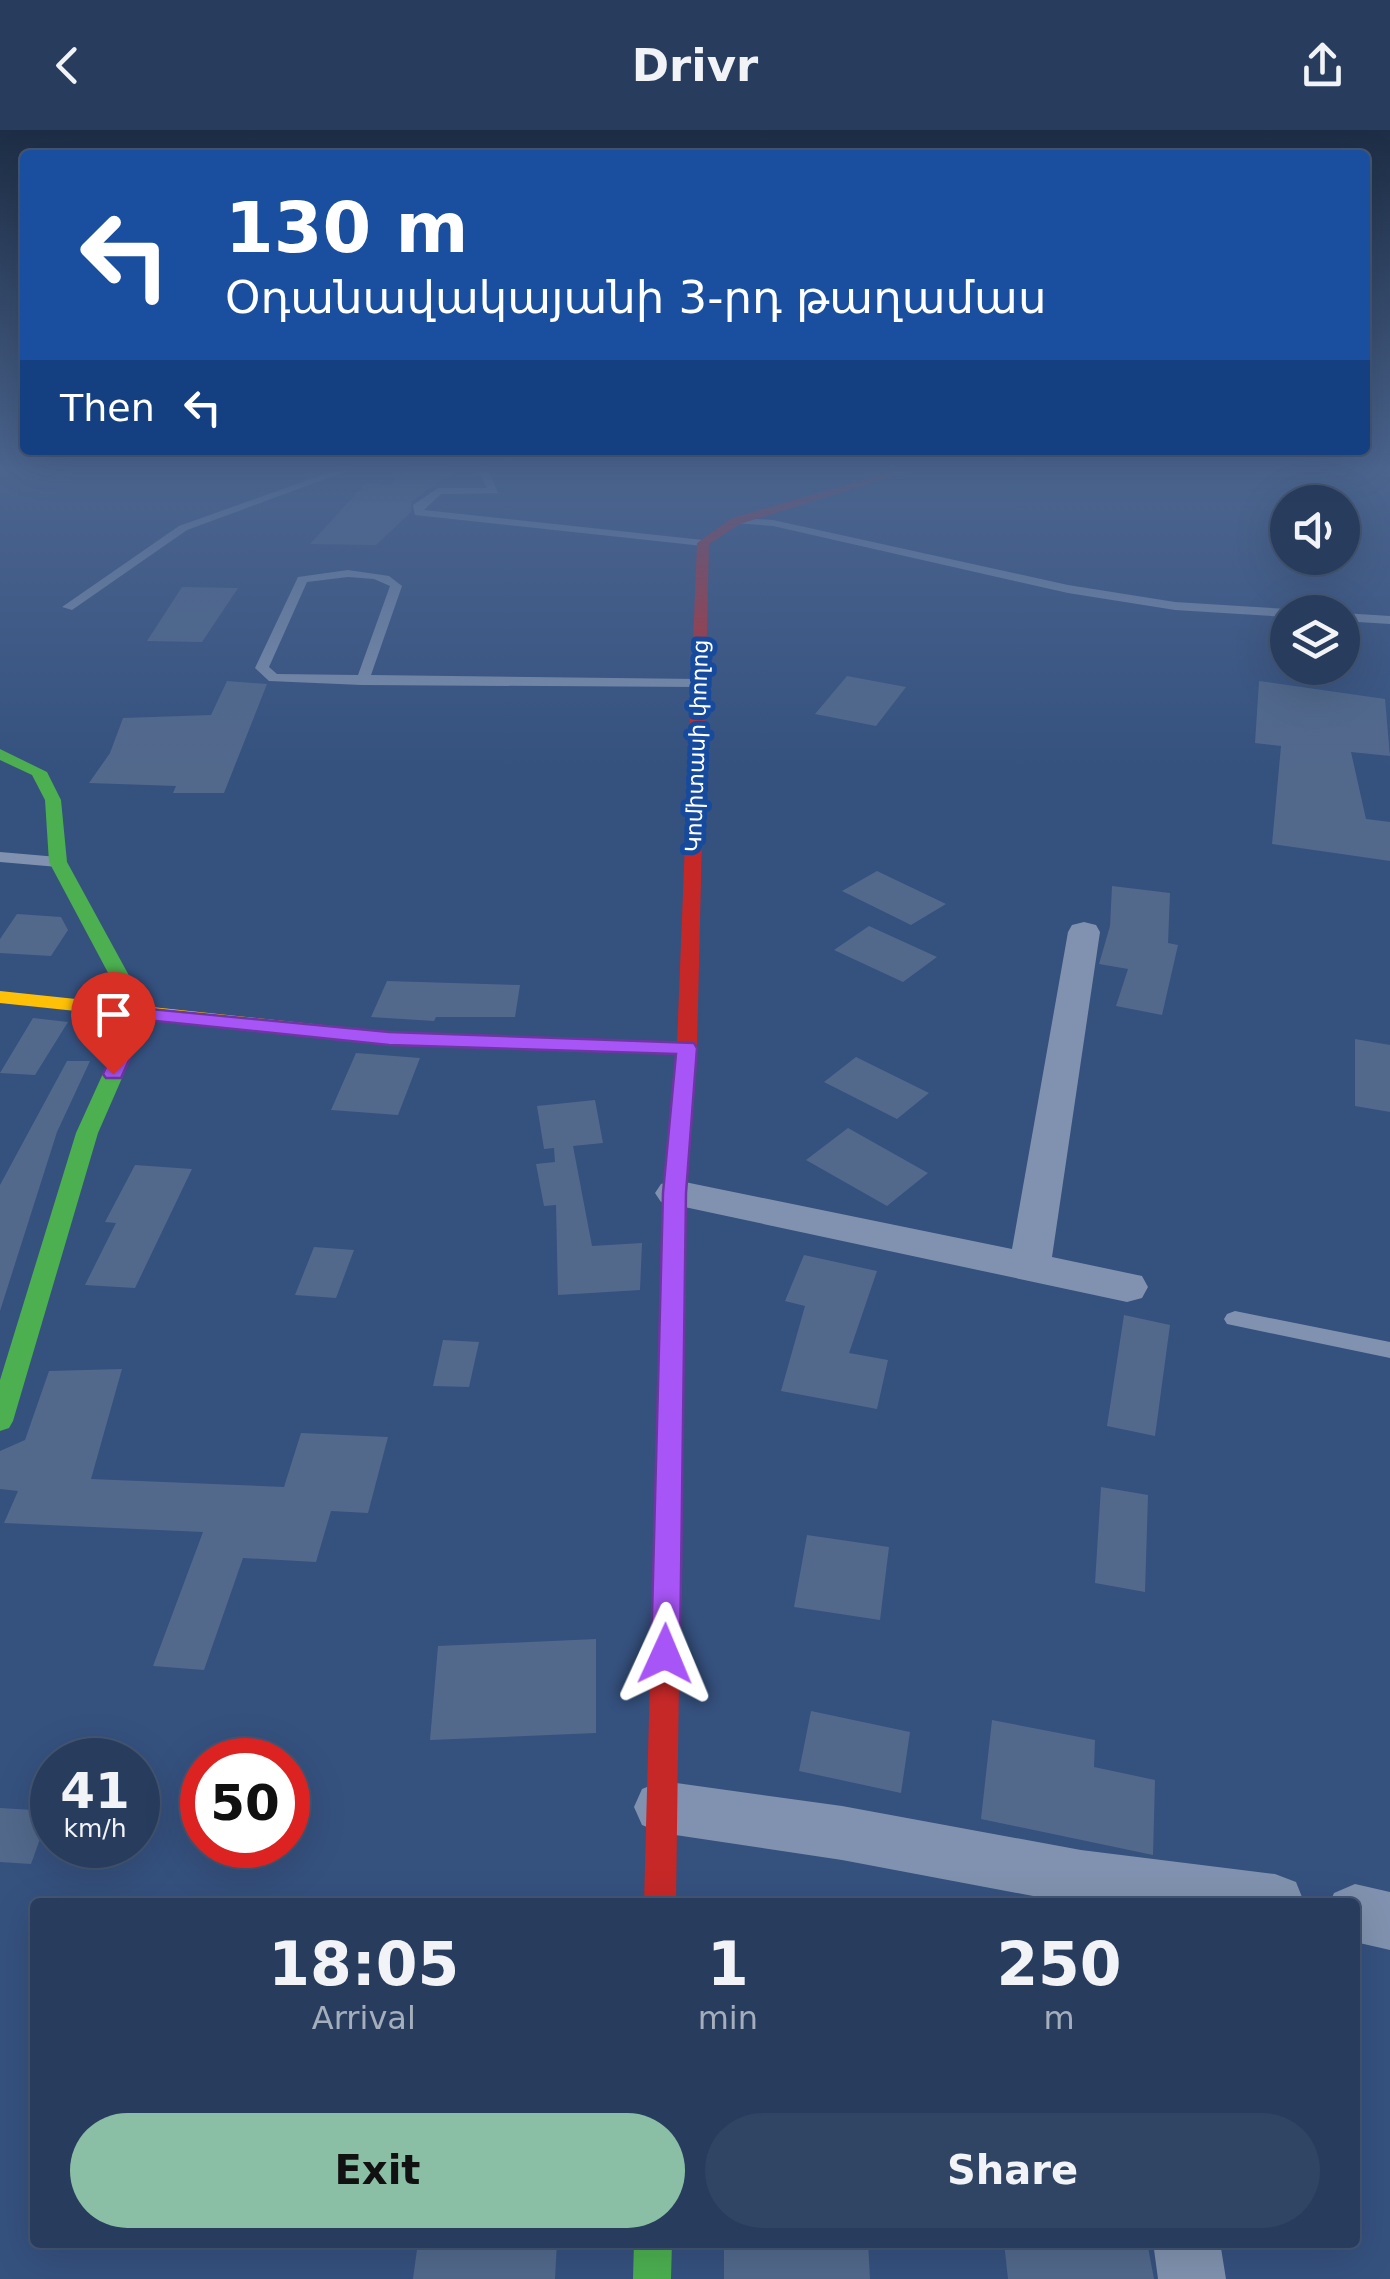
<!DOCTYPE html>
<html lang="en">
<head>
<meta charset="utf-8">
<style>
  body { margin:0; font-family:"DejaVu Sans","Noto Sans Armenian",sans-serif; background:#304464; color:#f1f3f6; height:100vh; display:flex; flex-direction:column; font-size:38px; white-space:nowrap }
  * { box-sizing:border-box; margin:0 }
  p { font-size:32px; color:#a5aebc }
  .icon { flex:none; width:55px; height:55px; fill:none; stroke:currentColor; stroke-width:2; stroke-linecap:round; stroke-linejoin:round }
  .map { position:relative; flex:1; overflow:hidden }
  .drawer { position:absolute; left:30px; top:1768px; width:1330px; height:350px; display:flex; flex-direction:column; background:#283d5e; border-radius:10px; box-shadow:0 10px 40px #0002,0 0 0 2px #445673 }
  .drawer>* { flex:none }
  .banner { position:absolute; left:20px; top:20px; width:1350px; height:305px; border-radius:10px; box-shadow:0 10px 40px #0002,0 0 0 2px #445673; background:#1a4fa0; color:#fff; overflow:hidden }
  .controls { position:absolute; left:1270px; top:355px; display:grid; gap:20px }
  .controls a { display:grid; place-items:center; width:90px; height:90px; border-radius:50%; background:#283d5e; box-shadow:0 10px 40px #0002,0 0 0 2px #445673; font-size:50px }
  .speed { position:absolute; left:30px; top:1608px; display:flex; gap:20px; font-size:50px; font-weight:700; text-align:center }
  .speed>* { display:grid; place-content:center; width:130px; height:130px; border-radius:50%; background:#283d5e; box-shadow:0 10px 40px #0002,0 0 0 2px #445673; line-height:1 }
  .speed small { font-size:25px; font-weight:400 }
  .speed .limit { border:15px solid #d22; background:#fff; color:#111 }
  .pin { position:absolute; display:grid; place-items:center; width:85px; height:85px; color:#fff; margin:-102px -42px; border-radius:50% 50% 50% 0; rotate:-45deg; box-shadow:0 0 10px #0007 }
  .pin .icon { rotate:45deg }
  .me { position:absolute; width:110px; margin:-55px; rotate:1deg; stroke-linejoin:round; filter:drop-shadow(0 0 8px #0008) }
  .turn { display:flex; align-items:center; gap:35px; height:210px; padding:0 40px; font-size:45px }
  .turn .icon { width:130px; height:130px; stroke-width:2.5 }
  .turn b { display:block; font-size:70px; line-height:85px }
  .then { display:flex; align-items:center; height:95px; padding:0 40px; background:#0003; gap:20px; font-size:38px }
  .eta { display:flex; justify-content:space-evenly; align-items:center; height:170px; text-align:center }
  .eta b { font-size:60px; font-weight:700; line-height:70px }
  .button { display:flex; gap:20px; margin-top:auto; padding:20px 40px }
  .button a { flex:1; height:115px; border-radius:60px; background:#8abfa5; color:#111; font-size:40px; font-weight:700; line-height:115px; text-align:center }
  .button a+a { background:#304464; color:#f1f3f6 }
  header { display:flex; justify-content:space-between; align-items:center; height:130px; padding:0 40px; background:#283d5e; font-size:45px; font-weight:700 }
  .map>svg:first-child { display:block }
  .building { fill:#52698c }
  .lines { fill:none; stroke-linecap:round; stroke-linejoin:round }
  .lane { fill:#8092af; fill-rule:evenodd }
  .street { fill:#8092af; fill-rule:evenodd }
  .fast { fill:#4caf50; fill-rule:evenodd }
  .slow { fill:#ffc107; fill-rule:evenodd }
  .jam { fill:#c62828; fill-rule:evenodd }
  .route { fill:#a855f7; stroke:#6d37a1; stroke-width:2.5 }
  .labels { text-anchor:middle; dominant-baseline:central; stroke-width:10; stroke-linejoin:round; paint-order:stroke }
  .far-street-label { font-size:22px; fill:#fff; stroke:#164a9d }
</style>
</head>
<body>
<header><svg class="icon" aria-label="back" viewBox="0 0 24 24"><path d="M15 5l-7 7 7 7"/></svg>Drivr<svg class="icon" aria-label="share" viewBox="0 0 24 24"><path d="M12 15V3M7 8l5-5 5 5M5 13v7h14v-7"/></svg></header>
<div class="map">
<svg width="1390" height="2149" viewBox="0 0 1390 2149">
  <rect width="100%" height="100%" fill="#35517e"/>
  <path class="building" d="M407,340H455L411,372V382L376,415L310,414L366,353L390,355Z
    M182,457L238,458L202,512L147,511Z
    M847,546L906,557L876,596L815,584Z
    M227,551L267,554L224,663H173L176,656L89,653L110,623L123,588L211,585Z
    M1259,551L1385,569L1390,626L1351,622L1366,689L1390,692V731L1272,714L1281,616L1255,613Z
    M877,741L946,774L911,795L842,761Z
    M1112,756L1170,763L1168,813L1178,815L1162,885L1116,876L1128,839L1099,834L1110,796Z
    M17,784L61,787L68,800L51,826L0,823V809Z
    M869,796L937,827L903,852L834,820Z
    M387,851L520,855L515,887H436L434,891L371,887Z
    M33,888L68,892L35,945L0,943Z
    M1355,909L1390,915V982L1355,976Z
    M356,923L420,928L398,985L331,980Z
    M856,927L929,963L897,989L824,952Z
    M67,931H90L57,1002L0,1181V1055Z
    M595,970L603,1013L573,1016L592,1116L642,1113L640,1160L558,1165L556,1075L544,1076L536,1034L555,1032L554,1018L544,1019L537,976Z
    M848,998L928,1043L887,1076L806,1030Z
    M135,1035L192,1039L135,1158L85,1155L116,1093L105,1092Z
    M314,1117L354,1120L336,1168L295,1165Z
    M804,1125L877,1141L849,1223L888,1230L877,1279L781,1261L805,1176L785,1171Z
    M1124,1185L1170,1195L1155,1306L1107,1296Z
    M443,1210L479,1212L469,1257L433,1256Z
    M122,1239L91,1349L284,1357L301,1303L388,1307L368,1383L331,1381L316,1432L243,1428L204,1540L153,1536L203,1402L4,1393L18,1361L0,1359V1321L25,1310L49,1241Z
    M1101,1357L1148,1365L1145,1462L1095,1453Z
    M807,1405L889,1417L880,1490L794,1477Z
    M596,1509V1603L430,1610L438,1516Z
    M811,1581L910,1602L901,1663L799,1641Z
    M992,1590L1095,1610L1094,1637L1155,1650L1153,1725L981,1689Z
    M0,1678L50,1681L31,1734L0,1732Z
    M418,2112H557L555,2149H413Z
    M724,2112H868L870,2149H724Z
    M1004,2112H1147L1154,2149H1008Z"/>
  <g class="lines">
    <path class="lane" d="M336,340H350L187,400L72,480L62,477L179,396Z
      M478,340H488L498,363L441,364L424,380L703,410L709,413L703,416L415,385L413,375L438,358H487Z
      M739,388L773,390L1068,455L1175,472L1288,479L1294,482H1288V487L1175,480L1068,463L773,396L735,393L733,391Z
      M348,440L389,446L402,456L371,545L699,549L706,553L699,557L362,555L269,551L255,538L298,447ZM348,447L374,449L390,456L358,545L277,544L269,537L307,452Z
      M1342,483L1390,486V494L1342,491Z
      M0,722L58,727L66,732L58,737L0,732Z
      M1235,1181L1390,1212V1228L1227,1194L1224,1189L1227,1184Z"/>
    <path class="street" d="M1084,792L1096,795L1100,802L1052,1127L1142,1146L1148,1157L1142,1168L1127,1172L661,1072L655,1063L661,1054L675,1050L1012,1119L1068,802L1072,795Z
      M662,1651L842,1676L1081,1720L1275,1744L1296,1752L1304,1772H1065L842,1730L662,1703L642,1695L634,1677L642,1659Z
      M1355,1754L1390,1762V1820L1355,1812V1772H1330L1334,1763Z
      M1153,2112H1220L1226,2149H1158Z"/>
    <path class="fast" d="M0,619L47,642L61,670L67,732L150,884L98,1003L13,1291L9,1298L0,1301V1250L76,1003L130,884L49,732L45,670L32,645L0,630Z
      M687,905L697,911L686,1063L682,1325L678,1332L669,1335L660,1332L656,1325L664,1063L677,911Z
      M634,2112H672L671,2149H633Z"/>
    <path class="slow" d="M0,861L389,902L454,904L464,910L454,916L389,914L0,873Z"/>
    <path class="jam" d="M897,340H914L740,394L709,414L697,918L694,922L447,914L444,910L454,904L677,912L697,413L732,388Z
      M669,1315L678,1318L682,1325L676,1772H644L656,1325L660,1318Z"/>
  </g>
  <linearGradient id="sky" x2="0" y2="1"><stop stop-color="#1d2d45"/><stop offset="0.53" stop-color="#4b658f"/><stop offset="1" stop-color="#4b658f" stop-opacity="0"/></linearGradient>
  <rect width="1390" height="640" fill="url(#sky)"/>
  <path class="route" d="M140,878L389,902L694,913L697,918L686,1063L680,1524L676,1532L665,1536L655,1532L651,1524L663,1063L676,924L389,915L147,890L121,948H106L103,944L130,884Z"/>
  <g class="labels">
    <g class="far-street-label">
      <text transform="translate(697 616) rotate(-88)">Կոմիտասի փողոց</text>
    </g>
  </g>
</svg>
<div class="controls">
<a><svg class="icon" aria-label="sound" viewBox="0 0 24 24"><path d="M4 9h4l5-4v14l-5-4H4zM17 9q2 3 0 6"/></svg></a>
<a><svg class="icon" aria-label="layers" viewBox="0 0 24 24"><path d="M12 4l9 5-9 5-9-5zM3 14l9 5 9-5"/></svg></a>
</div>
<div class="speed"><div>41<small>km/h</small></div><div class="limit">50</div></div>
<div class="pin" style="left:113px;top:944px;background:#d93025"><svg class="icon" aria-label="arrive" viewBox="0 0 24 24"><path d="M6 21V4h12l-3 4 3 4H6"/></svg></div>
<svg class="me" style="left:665px;top:1524px" viewBox="-20 -20 40 40"><path d="M0-17L14 15 0 8-14 15z" fill="#a855f7" stroke="#fff" stroke-width="4"/></svg>
<div class="banner">
<div class="turn"><svg class="icon" aria-label="left" viewBox="0 0 24 24"><path d="M17 20v-9H6M10 6l-5 5 5 5"/></svg><div><b>130 m</b>Օդանավակայանի 3-րդ թաղամաս</div></div>
<div class="then">Then<svg class="icon" aria-label="left" viewBox="0 0 24 24"><path d="M17 20v-9H6M10 6l-5 5 5 5"/></svg></div>
</div>
<section class="drawer">
<div class="eta">
<div><b>18:05</b><p>Arrival</p></div>
<div><b>1</b><p>min</p></div>
<div><b>250</b><p>m</p></div>
</div>
<div class="button"><a>Exit</a><a>Share</a></div>
</section>
</div>
</body>
</html>
